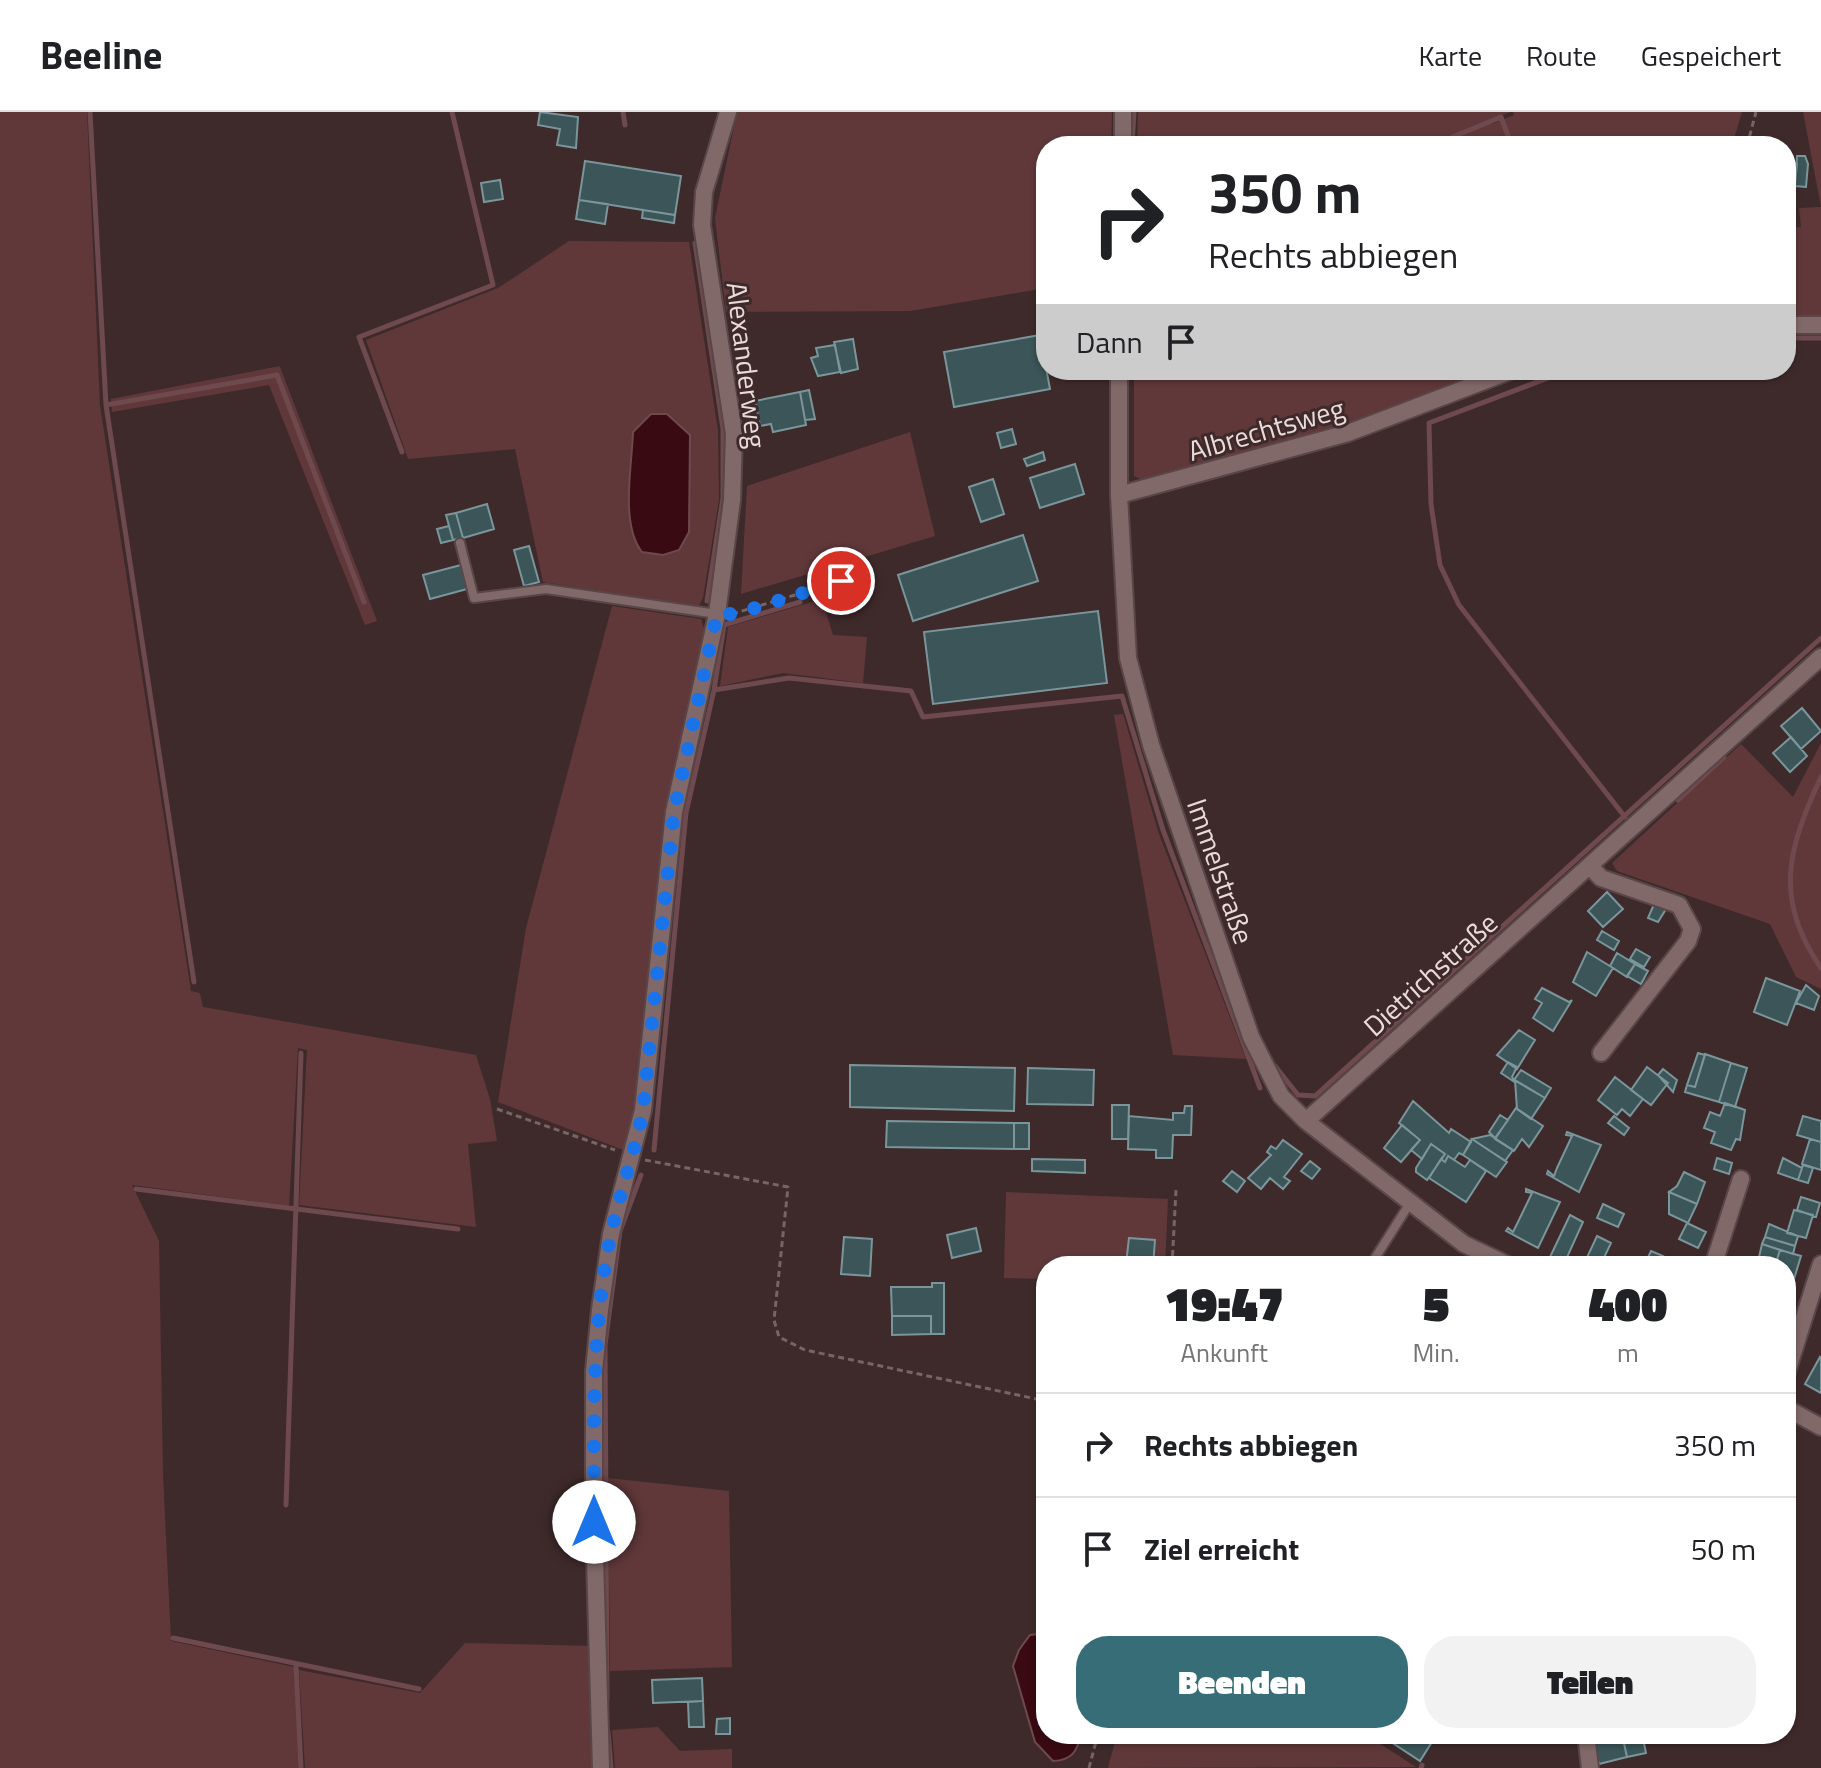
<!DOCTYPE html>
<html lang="de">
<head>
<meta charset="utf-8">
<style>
  body { margin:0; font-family:"Titillium Web",sans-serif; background:#f2f2f2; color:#202124; height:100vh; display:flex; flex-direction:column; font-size:30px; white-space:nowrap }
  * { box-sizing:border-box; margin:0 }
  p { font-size:26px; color:#757577 }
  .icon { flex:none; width:44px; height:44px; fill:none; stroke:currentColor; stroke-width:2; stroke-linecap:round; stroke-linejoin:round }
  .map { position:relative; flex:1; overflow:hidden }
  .drawer { position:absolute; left:1036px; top:1144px; width:760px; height:488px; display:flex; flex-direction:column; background:#fff; border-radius:32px; box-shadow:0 2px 6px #0004 }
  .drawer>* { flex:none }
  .banner { position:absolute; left:1036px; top:24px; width:760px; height:244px; border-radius:32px; box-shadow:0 2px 6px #0004; background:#fff; color:#202124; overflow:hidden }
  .pin { position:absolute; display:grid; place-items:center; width:68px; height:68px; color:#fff; margin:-34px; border:4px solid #fff; border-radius:50%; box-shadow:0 2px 8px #0007 }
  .me { position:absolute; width:88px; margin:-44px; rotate:0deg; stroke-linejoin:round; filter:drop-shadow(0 0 6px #0008) }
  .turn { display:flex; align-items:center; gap:28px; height:168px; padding:0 40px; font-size:36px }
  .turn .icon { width:104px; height:104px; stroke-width:2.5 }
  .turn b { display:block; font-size:56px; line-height:68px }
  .then { display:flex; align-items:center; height:76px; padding:0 40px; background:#0003; gap:16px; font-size:30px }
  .eta { display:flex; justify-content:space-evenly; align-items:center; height:136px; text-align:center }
  .eta b { font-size:48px; font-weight:800; line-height:56px }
  .action { display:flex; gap:16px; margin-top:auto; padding:16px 40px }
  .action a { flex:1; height:92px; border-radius:32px; background:#376d77; color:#fff; font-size:32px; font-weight:800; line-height:92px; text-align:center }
  .action a+a { background:#f2f2f2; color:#202124 }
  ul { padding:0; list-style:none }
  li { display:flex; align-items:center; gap:24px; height:104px; padding:0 40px; border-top:2px solid #e0e0e0 }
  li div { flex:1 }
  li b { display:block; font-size:30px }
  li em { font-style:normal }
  header { display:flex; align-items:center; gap:48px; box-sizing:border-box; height:112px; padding:0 40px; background:#fff; border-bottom:2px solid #e0e0e0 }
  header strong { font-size:38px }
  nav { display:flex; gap:44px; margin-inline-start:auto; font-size:28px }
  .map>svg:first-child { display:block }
  .green { fill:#60383a }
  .water { fill:#390a12; stroke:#6e494e; stroke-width:2 }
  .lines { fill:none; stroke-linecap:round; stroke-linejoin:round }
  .stream { stroke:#6e494e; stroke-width:5 }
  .building { fill:#3b5559; stroke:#7a969a; stroke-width:2 }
  .lane-casing { stroke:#594648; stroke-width:12 }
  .street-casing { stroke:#594648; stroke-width:20 }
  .path { stroke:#776465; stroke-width:3; stroke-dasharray:6 4; stroke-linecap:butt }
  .lane { stroke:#826969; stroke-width:8 }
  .street { stroke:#826969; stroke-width:16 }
  .route { stroke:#1a73e8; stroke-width:14; stroke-dasharray:0 25.2 }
  .labels { text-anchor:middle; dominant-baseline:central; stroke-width:6; stroke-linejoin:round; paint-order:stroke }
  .street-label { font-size:28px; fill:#eadbdb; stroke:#3f2a2b }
</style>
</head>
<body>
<header>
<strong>Beeline</strong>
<nav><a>Karte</a><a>Route</a><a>Gespeichert</a></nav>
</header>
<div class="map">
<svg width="1821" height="1656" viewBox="0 0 1821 1656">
  <rect width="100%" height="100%" fill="#3f2a2b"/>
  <path class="green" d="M0,0H87L100,294L191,879L200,881L203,895L476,943L490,987L497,1029L468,1032L476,1115L299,1093L307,938L298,936L289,1094L132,1073L159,1129L163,1363L171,1529L294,1555L300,1656H0Z
    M737,0H1112L1111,34H1046V176L910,199L726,200L715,106Z
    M1138,0H1510L1490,8L1492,12L1514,3L1513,0H1742L1732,34H1137Z
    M1803,0H1821V208H1786V115H1801L1799,96L1821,95Z
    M569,129L689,130L718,319L719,388L703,486L698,495L543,470L515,337L408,347L366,228L498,176Z
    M280,254V255L377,509L365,513L269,273L112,300L111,287Z
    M1134,258H1493L1346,314L1148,370L1134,364Z
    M910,320L935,424L741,482L747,374Z
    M822,487L833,523L867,525L863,571L783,561L720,574L728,515Z
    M612,494L701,507L707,526L638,996L626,1039L498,990L526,816Z
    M1123,602L1159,722L1246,947L1173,943L1114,603Z
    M1821,631V877L1796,865L1770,812L1617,759L1612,751L1741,632L1793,685Z
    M1006,1080L1168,1087L1165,1154H1046V1167L1004,1166Z
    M608,1366L729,1379L732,1555L610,1559Z
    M465,1531L590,1534L594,1656H305L299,1558L420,1581Z
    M658,1615L680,1639L732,1637V1656H615L612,1618Z
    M1117,1622H1365L1416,1655L1108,1656Z"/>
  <path class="water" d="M651,302H667L690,323L689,420L679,438L663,443L642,440C620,412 632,354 633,320Z
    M1046,1521V1622H1081C1077,1640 1072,1648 1053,1649L1035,1630L1013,1554L1019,1538L1030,1523Z"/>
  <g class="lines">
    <path class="stream" d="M90,0L106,293L194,870
      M623,0L625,13
      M1132,34L1134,0
      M1431,34L1501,5L1512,34
      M695,131L723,317V386L707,489
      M1786,226H1821
      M1569,258L1429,311L1431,392L1440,453L1459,493L1625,705
      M106,293L277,263L364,490
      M402,340L359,225L493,173L452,0
      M714,578L789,566L911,579L923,605L1122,584L1163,718L1260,976
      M1821,665C1788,736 1773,787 1821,856
      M1678,688L1724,645
      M1275,954L1298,983L1315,984L1821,526
      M654,1038L686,701L714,578L724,513L800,490
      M136,1077L458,1117
      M286,1393L301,941
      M173,1526L419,1577
      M296,1553L301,1656
      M607,1588L605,1233L620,1119L641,1063
      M608,1620L611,1656
      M1421,1656L1422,1653"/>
  </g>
  <path class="building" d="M540,0L578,5L576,36L557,33L560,17L538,13Z
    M1797,44H1805L1808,52L1806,75L1795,74Z
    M585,49L681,64L675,103L579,88Z
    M1786,51L1797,52L1795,74H1786Z
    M500,68L503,87L484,90L481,71Z
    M579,88L608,92L605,112L576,107Z
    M643,98L675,103L674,111L642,106Z
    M1040,223L1050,277L954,295L944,240Z
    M853,227L858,257L841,261L834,230Z
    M835,233L840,260L818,264L811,246L818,244L816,236Z
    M809,278L815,307L805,308L800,280Z
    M800,280L806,313L773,320L771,312L760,314L755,289Z
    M1012,317L1016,332L1001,336L997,321Z
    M1043,340L1045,348L1027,354L1024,347Z
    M1075,352L1084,382L1040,396L1030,366Z
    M993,367L1004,402L981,410L969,375Z
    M487,392L494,417L463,426L456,401Z
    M456,401L463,426L453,428L446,403Z
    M449,414L453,428L441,431L437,417Z
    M1023,423L1038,469L913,509L898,463Z
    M529,434L539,470L524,474L514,438Z
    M461,453L467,477L430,487L423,463Z
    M1098,499L1107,571L933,592L924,520Z
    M1802,596L1821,619L1801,637L1781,614Z
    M1791,625L1807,644L1790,660L1773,641Z
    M1607,780L1623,797L1603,815L1588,799Z
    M1655,790L1666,797L1658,810L1648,806Z
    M1602,819L1619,829L1614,838L1597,828Z
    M1636,837L1650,845L1644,855L1630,847Z
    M1587,840L1613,856L1596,884L1573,870Z
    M1617,841L1635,852L1627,865L1610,854Z
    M1635,852L1648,859L1641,872L1627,864Z
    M1766,866L1800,879L1787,913L1754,900Z
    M1806,873L1819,884L1814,898L1796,891Z
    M1542,876L1569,890L1572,888L1553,919L1533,906L1542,891L1535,887Z
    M1519,918L1535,928L1517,957L1497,943Z
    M1698,941L1705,943L1695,975L1687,973Z
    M1705,942L1731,951L1719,990L1685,980L1687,973L1695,975Z
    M1508,950L1517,955L1512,965L1516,971L1501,961Z
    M1731,951L1747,956L1735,995L1719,990Z
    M850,953L1015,956L1014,999L850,995Z
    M1647,955L1668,971L1651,993L1631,978Z
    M1028,956L1094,958L1093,993L1027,992Z
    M1663,957L1677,968L1673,980L1658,963Z
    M1521,958L1551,976L1545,986L1514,968Z
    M1615,965L1643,987L1630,1004L1622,997L1617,1003L1598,988Z
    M1515,968L1545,986L1531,1007L1517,997Z
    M1413,989L1449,1021L1451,1017L1471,1030L1463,1043L1459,1041L1454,1048L1448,1044L1445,1050L1441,1047L1445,1042L1431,1032L1422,1047L1411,1038L1420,1028L1399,1011Z
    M1725,991L1745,998L1740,1028L1736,1027L1731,1038L1711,1031L1715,1020L1704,1016L1710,1000L1720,1004Z
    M1112,993H1129L1128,1027H1112Z
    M1185,994H1192L1191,1023H1173L1172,1046H1156V1038L1128,1037L1129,1004L1173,1008V1001H1184Z
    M1516,996L1543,1014L1529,1035L1522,1027L1514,1039L1495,1027Z
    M1500,1003L1508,1008L1495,1026L1489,1020Z
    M1614,1004L1629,1016L1624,1023L1608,1011Z
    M1803,1004L1821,1009V1030L1797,1023Z
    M887,1009L1014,1011V1037L886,1035Z
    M1014,1011H1029V1037H1014Z
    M1402,1013L1420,1028L1401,1050L1384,1036Z
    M1567,1020L1601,1033L1579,1080L1547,1062L1548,1059L1554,1064L1557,1056L1572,1024L1566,1023Z
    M1490,1023L1513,1038L1505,1049L1472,1027Z
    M1472,1027L1507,1050L1496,1065L1463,1043Z
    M1810,1027L1821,1030V1058L1802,1052Z
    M1283,1028L1302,1042L1284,1065L1290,1069L1283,1077L1270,1066L1261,1077L1248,1066L1271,1043L1267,1040L1271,1034L1276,1037Z
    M1431,1032L1445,1042L1427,1068L1416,1060V1056Z
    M1448,1044L1465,1055L1470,1048L1486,1059L1466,1090L1429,1066L1441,1047L1445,1050Z
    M1717,1046L1732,1051L1729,1062L1714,1057Z
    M1783,1046L1802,1056L1798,1068L1778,1061Z
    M1032,1047L1085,1048V1061L1032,1059Z
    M1310,1049L1320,1057L1312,1067L1301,1059Z
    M1803,1053L1813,1056L1808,1071L1798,1068Z
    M1232,1059L1245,1069L1237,1080L1223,1069Z
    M1684,1060L1705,1070L1697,1092L1669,1080L1677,1074Z
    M1526,1077L1560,1090L1538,1136L1506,1119L1508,1116L1513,1120L1517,1112L1532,1081L1526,1080Z
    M1669,1080L1697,1092L1688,1111L1669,1102Z
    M1801,1085L1820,1091L1816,1105L1797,1098Z
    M1603,1092L1624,1102L1618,1115L1597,1106Z
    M1794,1098L1813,1103L1806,1126L1787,1121Z
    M1570,1103L1583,1110L1564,1152L1550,1145Z
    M1687,1111L1706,1120L1698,1136L1679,1127Z
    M1769,1112L1798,1124L1795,1134L1765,1125Z
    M976,1116L981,1139L952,1146L947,1123Z
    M1597,1124L1611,1131L1600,1154H1583Z
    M844,1125L872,1127L870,1164L841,1162Z
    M1765,1125L1795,1134L1793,1142L1762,1132Z
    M1129,1126L1155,1128L1153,1154L1126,1152Z
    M1762,1132L1780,1138L1775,1154H1761L1763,1147L1759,1145Z
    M1780,1138L1801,1144L1790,1180L1786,1179V1154H1775Z
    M1651,1139L1663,1144L1658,1154H1644Z
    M932,1171H944V1222H931V1204H892L891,1175H932Z
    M892,1204H931V1222L892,1223Z
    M1820,1245L1821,1246V1281L1805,1272Z
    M702,1566L703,1589L653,1591L652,1568Z
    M703,1589L704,1615H689L688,1590Z
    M730,1606V1622H716L717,1607Z
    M1379,1622H1437L1420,1649Z
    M1591,1622H1622L1627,1645L1599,1652Z
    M1622,1622H1642L1646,1641L1627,1645Z"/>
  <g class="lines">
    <g class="lane-casing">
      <path id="lane" d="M1786,85H1788
        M460,431L474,486L546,477L717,502
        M1370,1154L1410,1091"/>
    </g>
    <g class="street-casing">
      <path id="street" d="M1123,34V0
        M1786,213H1821
        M1119,258V383L1128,546L1151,633L1251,925L1281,984L1306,1009L1464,1132L1510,1154
        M1119,383L1348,321L1513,258
        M1590,754L1601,766L1679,793L1692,817L1688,829L1601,941
        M1306,1009L1821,545
        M1713,1154L1741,1067
        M1786,1263L1821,1152
        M1786,1296L1821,1315
        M1586,1622L1590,1656
        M601,1656L594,1410V1259L600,1198L611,1122L643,998L674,700L717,502L732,388L734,322L702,113L704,80L728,0"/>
    </g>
    <path class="path" d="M1747,34L1756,0
      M732,502L868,461
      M497,997L615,1038
      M645,1048L788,1075L774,1208L779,1225L805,1238L1046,1289
      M1172,1154L1176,1078
      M1089,1656L1098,1622"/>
    <use href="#lane" class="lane"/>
    <use href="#street" class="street"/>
  </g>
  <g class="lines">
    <path class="route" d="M594,1410C594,1314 591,1217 611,1122C620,1080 635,1040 643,998L674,700L717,502H736L841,469"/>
  </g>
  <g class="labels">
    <g class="street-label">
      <text transform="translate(747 253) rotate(83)">Alexanderweg</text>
      <text transform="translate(1266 317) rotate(-16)">Albrechtsweg</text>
      <text transform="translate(1221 759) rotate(71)">Immelstraße</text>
      <text transform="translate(1430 862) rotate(-42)">Dietrichstraße</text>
    </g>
  </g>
</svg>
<div class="pin" style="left:841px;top:469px;background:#d93025"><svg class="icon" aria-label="arrive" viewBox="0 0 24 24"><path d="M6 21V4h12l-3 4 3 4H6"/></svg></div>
<svg class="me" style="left:594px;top:1410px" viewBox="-20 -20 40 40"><circle r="19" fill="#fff"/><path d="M0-13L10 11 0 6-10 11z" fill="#1a73e8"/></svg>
<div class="banner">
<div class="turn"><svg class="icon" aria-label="right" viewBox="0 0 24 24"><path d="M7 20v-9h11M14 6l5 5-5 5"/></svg><div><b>350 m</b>Rechts abbiegen</div></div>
<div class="then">Dann<svg class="icon" aria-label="arrive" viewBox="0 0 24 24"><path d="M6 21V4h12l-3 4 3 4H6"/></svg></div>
</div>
<section class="drawer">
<div class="eta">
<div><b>19:47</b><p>Ankunft</p></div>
<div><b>5</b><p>Min.</p></div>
<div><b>400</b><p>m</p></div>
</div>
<ul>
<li><svg class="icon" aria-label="right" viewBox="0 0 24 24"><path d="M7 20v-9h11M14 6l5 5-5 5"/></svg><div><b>Rechts abbiegen</b></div><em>350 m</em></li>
<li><svg class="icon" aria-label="arrive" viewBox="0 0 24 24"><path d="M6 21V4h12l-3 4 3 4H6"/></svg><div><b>Ziel erreicht</b></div><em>50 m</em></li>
</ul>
<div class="action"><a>Beenden</a><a>Teilen</a></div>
</section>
</div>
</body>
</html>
